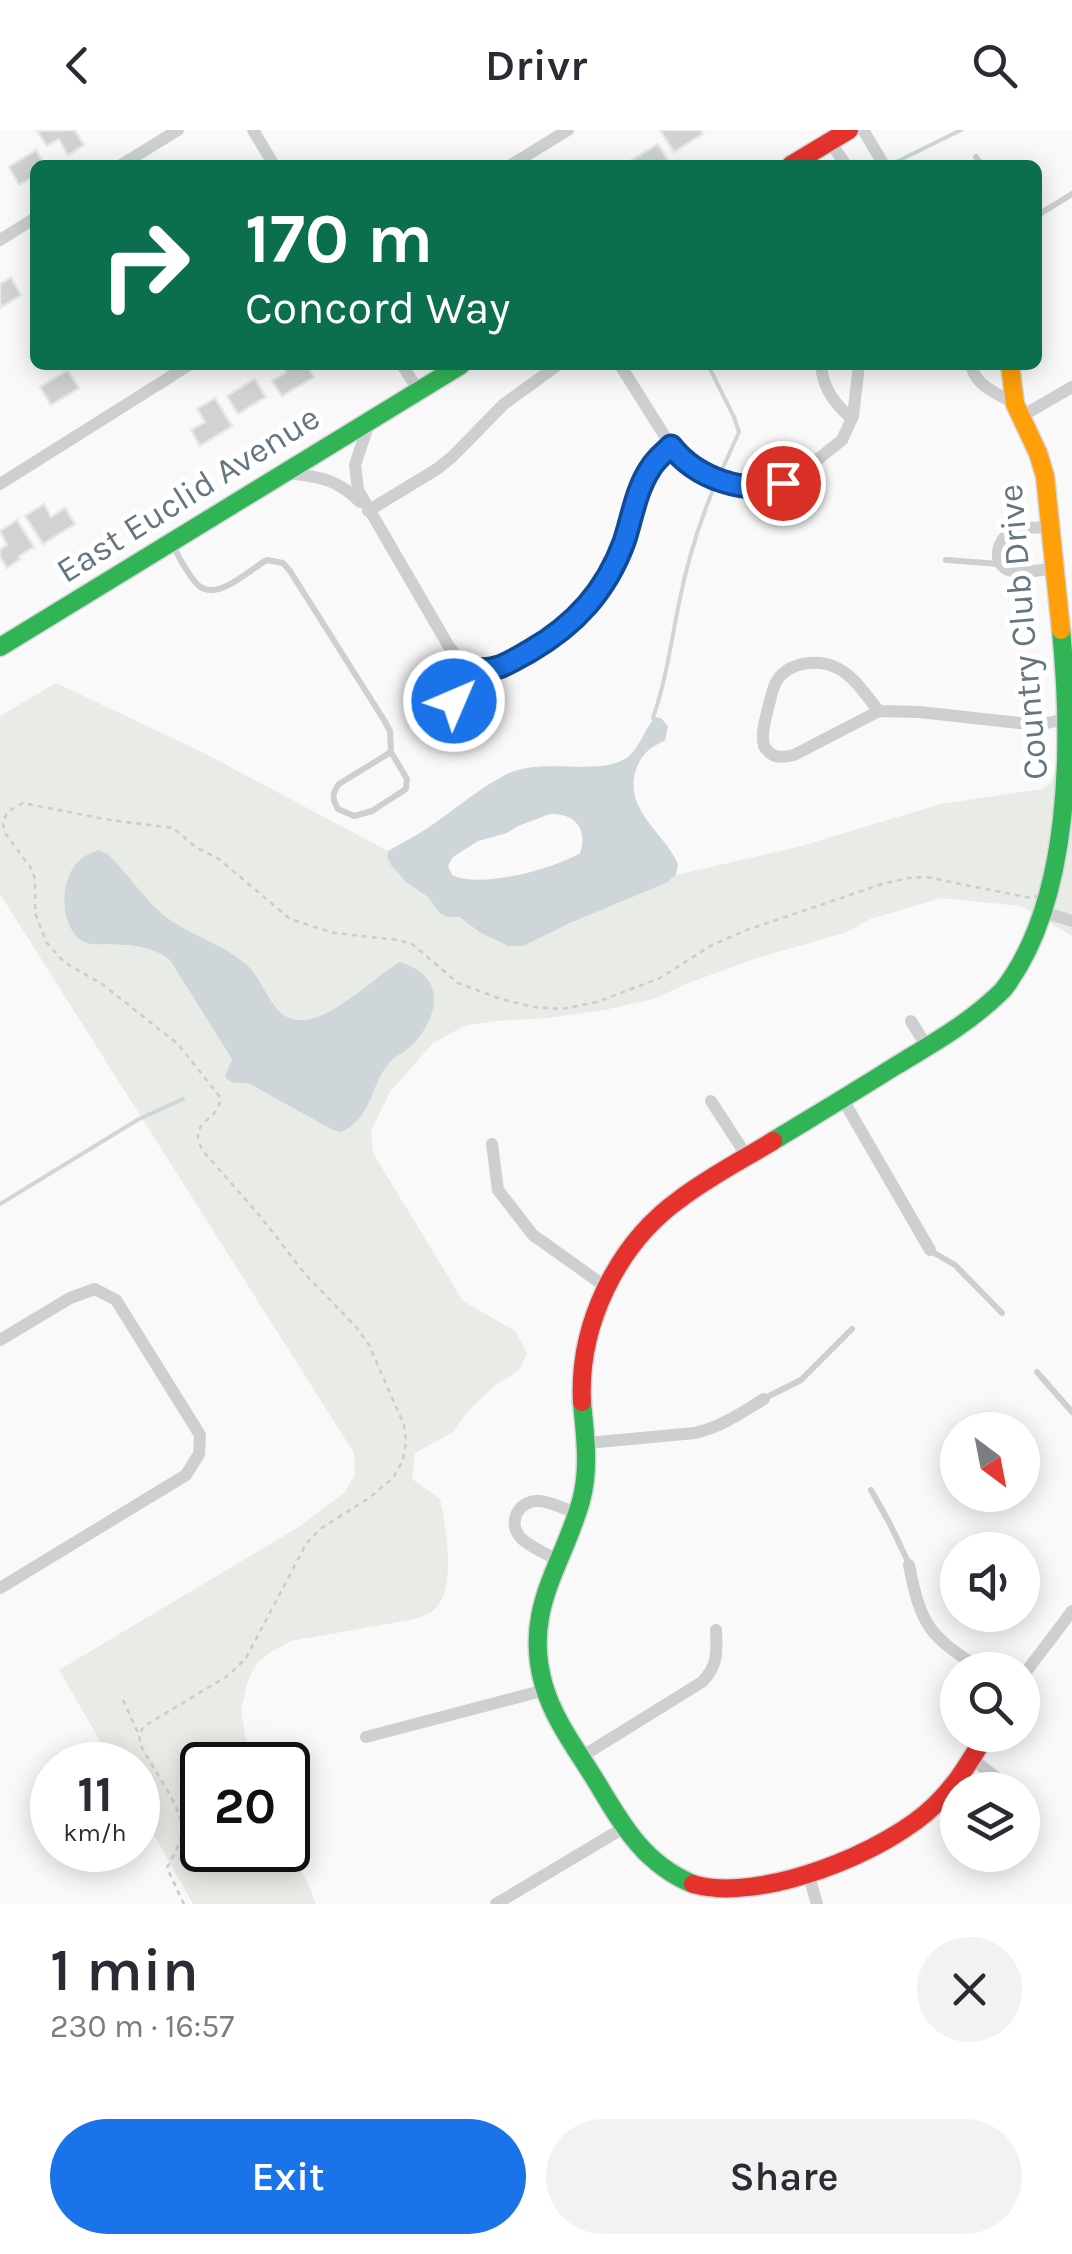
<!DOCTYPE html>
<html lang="en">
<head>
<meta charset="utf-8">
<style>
  body { margin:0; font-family:Karla,sans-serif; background:#f2f2f3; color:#2b2b33; height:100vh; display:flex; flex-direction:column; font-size:38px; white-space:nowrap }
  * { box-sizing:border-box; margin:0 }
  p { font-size:32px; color:#7c7c81 }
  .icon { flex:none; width:55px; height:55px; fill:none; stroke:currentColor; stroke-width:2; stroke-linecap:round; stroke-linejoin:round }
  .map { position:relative; height:1774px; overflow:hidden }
  .details { display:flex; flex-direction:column; background:#fff; flex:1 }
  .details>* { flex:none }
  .top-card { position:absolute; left:30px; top:30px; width:1012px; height:210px; border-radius:15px; box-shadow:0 5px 25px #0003; background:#0b6e4f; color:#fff; overflow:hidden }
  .needle { width:65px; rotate:148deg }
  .fabs { position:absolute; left:940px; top:1282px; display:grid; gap:20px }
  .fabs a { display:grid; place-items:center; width:100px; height:100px; border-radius:50%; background:#fff; box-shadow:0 5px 25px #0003; font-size:50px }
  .speed { position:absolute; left:30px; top:1612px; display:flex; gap:20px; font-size:50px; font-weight:700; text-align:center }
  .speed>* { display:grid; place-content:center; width:130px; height:130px; border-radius:50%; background:#fff; box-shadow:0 5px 25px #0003; line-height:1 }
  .speed small { font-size:25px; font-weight:400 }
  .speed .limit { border:5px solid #111; border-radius:15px; background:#fff; color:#111 }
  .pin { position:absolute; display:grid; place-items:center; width:85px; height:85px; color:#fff; margin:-42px; border:5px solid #fff; border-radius:50%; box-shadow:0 2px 10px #0007 }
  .me { position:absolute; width:110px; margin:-55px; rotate:45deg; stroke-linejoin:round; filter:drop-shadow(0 0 8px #0008) }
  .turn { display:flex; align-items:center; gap:35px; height:210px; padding:0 50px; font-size:45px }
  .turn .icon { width:130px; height:130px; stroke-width:2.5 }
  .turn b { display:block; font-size:70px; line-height:85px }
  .round { display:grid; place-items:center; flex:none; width:105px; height:105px; border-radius:52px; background:#f2f2f3 }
  .head { display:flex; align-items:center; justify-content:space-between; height:170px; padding:0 50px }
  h1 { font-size:60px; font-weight:600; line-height:75px }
  .cta { display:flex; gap:20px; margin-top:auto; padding:20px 50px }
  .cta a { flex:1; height:115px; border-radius:60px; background:#1a73e8; color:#fff; font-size:40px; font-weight:600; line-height:115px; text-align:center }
  .cta a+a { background:#f2f2f3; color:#2b2b33 }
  header { display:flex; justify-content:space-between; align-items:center; height:130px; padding:0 50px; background:#fff; font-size:45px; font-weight:600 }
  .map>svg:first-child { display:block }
  .green { fill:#e8ebe6 }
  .water { fill:#ced6d9; fill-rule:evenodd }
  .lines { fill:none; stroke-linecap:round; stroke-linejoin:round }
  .stream { stroke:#ced6d9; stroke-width:4 }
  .building { fill:#d0d2d3; stroke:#e8e8e8; stroke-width:2.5 }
  .fast-casing { stroke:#d5d6d7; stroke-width:21 }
  .slow-casing { stroke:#d5d6d7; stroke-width:21 }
  .jam-casing { stroke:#d5d6d7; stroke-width:21 }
  .path { stroke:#cbcccd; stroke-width:2.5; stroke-dasharray:5 5; stroke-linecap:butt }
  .lane { stroke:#cecfd0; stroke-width:6 }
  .street { stroke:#cecfd0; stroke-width:12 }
  .fast { stroke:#30b455; stroke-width:18 }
  .slow { stroke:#ff9f0a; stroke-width:18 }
  .jam { stroke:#e5322d; stroke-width:18 }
  .route-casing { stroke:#114b97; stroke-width:25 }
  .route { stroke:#1a73e8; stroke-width:18 }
  .labels { text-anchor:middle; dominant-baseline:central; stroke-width:10; stroke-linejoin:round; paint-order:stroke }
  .street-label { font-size:35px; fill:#657683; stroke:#fff }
</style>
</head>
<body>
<header><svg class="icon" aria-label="back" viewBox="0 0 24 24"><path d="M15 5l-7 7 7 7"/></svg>Drivr<svg class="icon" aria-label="search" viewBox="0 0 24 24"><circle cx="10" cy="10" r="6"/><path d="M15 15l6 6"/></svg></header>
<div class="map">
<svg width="1072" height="1774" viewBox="0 0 1072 1774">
  <rect width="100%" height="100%" fill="#f9f9f9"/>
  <path class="green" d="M56,553L204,623L388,721L387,727L406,752L428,767L439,783L447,787H459L481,803L508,816L524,815L570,793L666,753L676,745L798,717L941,674L1042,659L1052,652L1064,610L1072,597V806L1021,776L941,768L870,789L847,802L754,829L686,854L654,869L604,880L548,888L495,891L464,896L433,913L390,962L371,1001L373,1023L463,1171L515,1201L527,1223L519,1240L493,1257L467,1282L453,1302L415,1323L412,1349L440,1369C446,1395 454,1447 441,1471C435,1482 426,1485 415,1489L291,1511L269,1523L257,1533L248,1550L241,1580L250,1635H202V1720L288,1719L308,1753L316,1774H193L138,1677V1635H114L59,1540L297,1398L345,1362L355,1344L354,1323L0,764V586Z"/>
  <path class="water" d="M655,587L661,588L668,596L665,611C651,616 642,624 637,637C621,678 664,702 678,734L676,745L666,753L570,793L523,816H508L481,803L459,787H447L439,783L428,767L406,752L391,735L387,727L388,721C404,712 421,703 435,693C459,676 481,657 507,644C544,626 602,648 629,626C640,616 645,599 655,587ZM550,684C575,683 588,699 580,723C553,739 481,759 452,745L448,736L453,727L478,711L507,703L518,696Z
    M98,720L109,725C129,745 145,771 167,788C192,806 225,815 248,836C263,850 270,882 292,889C325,899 373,847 400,832C444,845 441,882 415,912C408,920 397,925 390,932C369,955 374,987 341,1002L333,1000L250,954C240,951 232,957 225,946L232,929L170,830C153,816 132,815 111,814C100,814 89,816 81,810C59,795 60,749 78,732C83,726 91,723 98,720Z"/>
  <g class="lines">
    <path class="stream" d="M890,35L961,0
      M708,235L734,287L739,302L720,344
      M653,588C666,550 671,513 679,473C687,433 700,390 716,353
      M0,1074L139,989L183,969"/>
  </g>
  <path class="building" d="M75,0L84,15L68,25L59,9L47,16L37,1Z
    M660,0H700L703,4L674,22Z
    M658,14L669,32L665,35H632L630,31Z
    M36,20L45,35H35V46L19,55L9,37Z
    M11,147L21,165L0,178V154Z
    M282,235H307L314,247L282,266L272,251L286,242Z
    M68,240L79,258L51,275L40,257Z
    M255,249L266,267L238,284L227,266Z
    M215,268L232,296L200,316L191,300L205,292L197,279Z
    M44,374L51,387L65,378L75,394L43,414L25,386Z
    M17,390L34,417L19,426L20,429L7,438L0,427V420L7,415L0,401Z"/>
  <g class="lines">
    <g class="fast-casing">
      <path id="fast" d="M0,517L461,235
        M773,1011C814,986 856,961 897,935C934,913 972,891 1003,860C1072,771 1072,612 1061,500
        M582,1272C585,1306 590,1338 581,1371C562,1438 522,1480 544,1556C555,1593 580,1624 599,1656C624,1698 646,1735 693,1754"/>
    </g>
    <g class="slow-casing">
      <path id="slow" d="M1010,235L1015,274L1038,323L1045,346L1061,500"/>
    </g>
    <g class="jam-casing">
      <path id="jam" d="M791,35L849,0
        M582,1272C578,1195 617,1114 680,1069C709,1047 742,1030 773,1011
        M693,1754C759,1774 888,1722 936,1674C957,1654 971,1629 986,1605"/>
    </g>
    <path class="path" d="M123,1570L139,1605
      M184,1774L167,1738C172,1727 182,1713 182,1700C182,1677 153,1639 142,1618L139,1606L143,1597L229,1545L246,1528L306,1414L320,1399L369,1368L393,1348L403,1330L406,1312L404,1295L369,1215L357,1198L305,1144L260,1086L203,1021C185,989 221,993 220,967L178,914L102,854L64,832L47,813L35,783V749L31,738L5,703L3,694L6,685L12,679L23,673L110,690L173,698L197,718L219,729L290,789L334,803L398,810L412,814L458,853L501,869L533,877L562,879L597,872L660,848L712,815L744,801L882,754L908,748L926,747L1031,768L1037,766"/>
    <path class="lane" d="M976,27L981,35
      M1038,85L1072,64
      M174,418C180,429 187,443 196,453C215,475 248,440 267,430L283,433L290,441L384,590L390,601L391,622L407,649L406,659L372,681L354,686L338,679C332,669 332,663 339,654L391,622
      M946,430L1000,434
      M422,591C446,577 464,567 472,540
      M931,1121L955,1135L1002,1183
      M1037,1242L1072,1282
      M765,1268L801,1250L852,1199
      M871,1360L890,1394L909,1434"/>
    <path class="street" d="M253,0L274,35
      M863,0L884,35
      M830,12L846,35
      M121,35L178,0
      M511,35L568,0
      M0,110L35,88
      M402,235L419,261
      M620,235L671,316L688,334L730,353L761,359L783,353L797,346L842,310L853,286L859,235
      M821,235C823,259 835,274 852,289
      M971,235C977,258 996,262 1015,274
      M1022,286L1072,257
      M369,293L355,335L358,360L448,515C471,547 487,546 519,527C570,497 598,473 621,418C632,392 635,361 650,338C656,330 664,323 671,316
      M288,343C320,347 337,349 360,372
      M0,354L189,235
      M368,381L437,339L452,327L504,274L558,235
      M1051,397C1038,398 1021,396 1010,403C995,412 992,437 1012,441C1025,444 1042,439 1054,439
      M879,581C866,566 854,545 835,537C818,529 790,532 778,549C772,557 771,569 768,578C765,592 761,603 764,616C772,629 781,628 794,625L879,581L919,582L1019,593H1047L1070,588
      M1050,784L1072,791
      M911,891L927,917
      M842,968L930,1120
      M711,971L748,1028
      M492,1014L498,1060L533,1105L606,1157
      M0,1210L70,1168L95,1159L116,1170L200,1305L199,1324L186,1345L0,1458
      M587,1313L695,1303C721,1297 741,1283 764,1269
      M558,1430C546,1424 532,1418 522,1409C506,1394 518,1369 540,1371C552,1372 567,1380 578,1384
      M909,1435C921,1497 930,1507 983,1540
      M1022,1547L1072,1481
      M366,1607L545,1560
      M581,1627L702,1552C718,1536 717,1522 716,1500
      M972,1629L1013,1660
      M808,1743L817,1774
      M496,1774L625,1697"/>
    <use href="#fast" class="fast"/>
    <use href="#slow" class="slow"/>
    <use href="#jam" class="jam"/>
  </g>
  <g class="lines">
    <g class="route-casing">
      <path id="route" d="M454,571L468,554L473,539C496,543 510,532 530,521C575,495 606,461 624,412C632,388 636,360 650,339C655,330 664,323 671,316C696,348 744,365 783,353"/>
    </g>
    <use href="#route" class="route"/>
  </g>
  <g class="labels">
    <g class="street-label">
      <text transform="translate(188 364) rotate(-32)">East Euclid Avenue</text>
      <text transform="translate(1023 502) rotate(-95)">Country Club Drive</text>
    </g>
  </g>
</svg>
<div class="fabs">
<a><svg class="needle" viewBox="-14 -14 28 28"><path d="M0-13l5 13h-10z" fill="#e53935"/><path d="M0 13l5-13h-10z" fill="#7c7c81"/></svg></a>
<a><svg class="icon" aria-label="sound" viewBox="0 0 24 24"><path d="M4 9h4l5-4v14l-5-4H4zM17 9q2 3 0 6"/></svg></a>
<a><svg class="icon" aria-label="search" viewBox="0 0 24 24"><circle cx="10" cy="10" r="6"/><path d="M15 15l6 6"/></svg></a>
<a><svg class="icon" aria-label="layers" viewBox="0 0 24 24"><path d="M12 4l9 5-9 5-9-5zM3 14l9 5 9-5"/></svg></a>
</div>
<div class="speed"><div>11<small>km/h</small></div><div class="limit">20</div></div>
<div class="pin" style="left:783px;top:353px;background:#d93025"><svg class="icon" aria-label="arrive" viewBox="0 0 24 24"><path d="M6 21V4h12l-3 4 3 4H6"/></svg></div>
<svg class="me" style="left:454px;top:571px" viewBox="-20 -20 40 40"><circle r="17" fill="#1a73e8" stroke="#fff" stroke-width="3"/><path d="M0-11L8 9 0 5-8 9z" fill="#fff"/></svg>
<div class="top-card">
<div class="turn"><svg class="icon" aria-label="right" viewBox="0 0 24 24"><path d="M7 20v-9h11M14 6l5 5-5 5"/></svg><div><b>170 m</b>Concord Way</div></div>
</div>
</div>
<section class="details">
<div class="head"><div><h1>1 min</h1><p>230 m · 16:57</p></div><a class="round"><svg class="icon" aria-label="close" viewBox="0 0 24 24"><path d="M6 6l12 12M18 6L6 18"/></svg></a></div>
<div class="cta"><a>Exit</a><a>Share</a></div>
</section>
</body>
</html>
